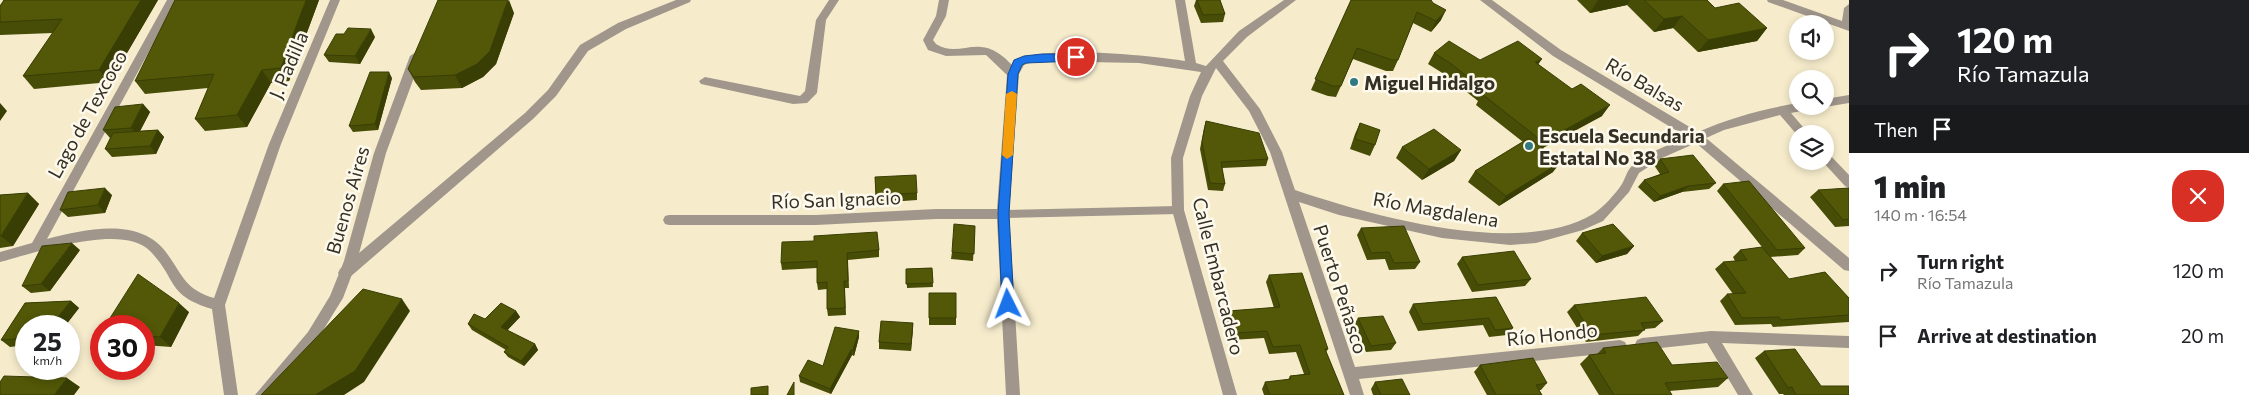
<!DOCTYPE html>
<html lang="en">
<head>
<meta charset="utf-8">
<style>
  body { margin:0; font-family:Commissioner,sans-serif; background:#f6f6f6; color:#202124; height:100vh; display:flex; flex-direction:column; font-size:19px; white-space:nowrap }
  * { box-sizing:border-box; margin:0 }
  p { font-size:16px; color:#757577 }
  .icon { flex:none; width:28px; height:28px; fill:none; stroke:currentColor; stroke-width:2; stroke-linecap:round; stroke-linejoin:round }
  .map { position:relative; flex:1; overflow:hidden }
  .drawer { display:flex; flex-direction:column; background:#fff; width:400px }
  .drawer>* { flex:none }
  .guide { background:#202124; color:#fff; overflow:hidden }
  .fabs { position:absolute; left:1789px; top:15px; display:grid; gap:10px }
  .fabs a { display:grid; place-items:center; width:45px; height:45px; border-radius:50%; background:#fff; box-shadow:0 2px 8px #0003; font-size:25px }
  .speed { position:absolute; left:15px; top:315px; display:flex; gap:10px; font-size:25px; font-weight:700; text-align:center }
  .speed>* { display:grid; place-content:center; width:65px; height:65px; border-radius:50%; background:#fff; box-shadow:0 2px 8px #0003; line-height:1 }
  .speed small { font-size:12px; font-weight:400 }
  .speed .limit { border:8px solid #d22; background:#fff; color:#111 }
  .pin { position:absolute; display:grid; place-items:center; width:42px; height:42px; color:#fff; margin:-21px; border:2px solid #fff; border-radius:50%; box-shadow:0 1px 5px #0007 }
  .me { position:absolute; width:55px; margin:-28px; rotate:357deg; stroke-linejoin:round; filter:drop-shadow(0 0 4px #0008) }
  .turn { display:flex; align-items:center; gap:18px; height:105px; padding:0 25px; font-size:22px }
  .turn .icon { width:65px; height:65px; stroke-width:2.5 }
  .turn b { display:block; font-size:35px; line-height:42px }
  .then { display:flex; align-items:center; height:48px; padding:0 25px; background:#0003; gap:10px; font-size:19px }
  .round { display:grid; place-items:center; flex:none; width:52px; height:52px; border-radius:20px; background:#f6f6f6 }
  .head { display:flex; align-items:center; justify-content:space-between; height:85px; padding:0 25px }
  h1 { font-size:30px; font-weight:800; line-height:38px }
  ul { padding:0; list-style:none }
  li { display:flex; align-items:center; gap:15px; height:65px; padding:0 25px }
  li div { flex:1 }
  li b { display:block; font-size:19px }
  li em { font-style:normal }
  main { display:flex; flex:1; min-height:0 }
  .map>svg:first-child { display:block }
  .lines { fill:none; stroke-linecap:round; stroke-linejoin:round }
  .service { stroke:#a0968b; stroke-width:8 }
  .minor { fill:#a0968b; fill-rule:evenodd }
  .tertiary { fill:#a0968b; fill-rule:evenodd }
  .wall { fill:#474c06 }
  .shaded-wall { fill:#393e05 }
  .building { fill:#525807; stroke:#393e05 }
  .route { fill:#1a73e8; stroke:#114b97 }
  .slow { fill:#f59e0b }
  .poi-dot { fill:#307980; stroke:#fef9ed; stroke-width:2 }
  .labels { text-anchor:middle; dominant-baseline:central; stroke-width:5; stroke-linejoin:round; paint-order:stroke }
  .street-label { font-size:19px; fill:#343023; stroke:#fef9ed }
  .poi-label { font-size:19px; font-weight:bold; fill:#343023; stroke:#fef9ed; text-anchor:start }
</style>
</head>
<body>
<main>
<div class="map">
<svg width="1849" height="395" viewBox="0 0 1849 395">
  <rect width="100%" height="100%" fill="#f6eccc"/>
  <g class="lines">
    <path class="service" d="M1003,214L1178,210"/>
    <path class="minor" d="M167,0H177L47,239C86,229 142,216 168,255C183,276 186,290 214,298L269,144L330,0H340L281,144L225,305L238,395H224L212,309C166,295 178,280 150,251C123,222 34,253 0,262V252L32,243Z
      M676,0H691L690,2L626,29L588,51L556,96L533,119L350,277L345,278L340,277L338,273L340,269L525,113L548,90L580,45L618,23Z
      M829,0H839L826,20L817,93L807,103L793,104L701,84L699,81L705,77L800,96L805,91L816,20Z
      M939,0H949L946,16L933,40L936,44C962,60 979,29 1012,65C1026,42 1157,56 1185,61L1175,0H1185L1196,63L1206,66L1239,31L1284,0H1296L1247,37L1223,61L1260,109L1282,152L1295,190C1372,216 1520,258 1593,214C1603,208 1616,193 1622,184C1625,179 1627,171 1631,167C1643,154 1671,144 1687,137L1553,56L1480,0H1492L1561,50L1698,132C1729,118 1764,109 1798,103V106H1813L1811,109L1791,113L1809,134H1798V136L1780,115L1724,130L1706,138L1849,258V271L1844,270L1696,143L1662,158L1639,173L1629,192L1603,221L1583,230L1536,243L1510,245L1442,238L1339,215L1299,202L1355,367L1620,340L1625,342L1627,346L1625,350L1620,352L1359,379L1364,395H1350L1270,152L1249,111L1216,68L1202,96L1183,158L1184,210L1237,395H1223L1172,210L1171,158L1190,96L1201,72L1139,63L1035,61L1024,65L1019,74L1009,214L1020,395H1006L997,219H936L816,225H669L665,224L663,220L665,216L669,215H816L936,209H997L1007,75L986,55L946,56L928,50L923,40L936,16Z
      M1767,0H1783L1842,21L1844,8L1849,4V31L1768,2Z
      M1849,95V103L1825,107L1822,106H1825V99Z
      M1825,152L1829,154L1849,175V188L1845,186L1822,161H1825Z
      M1711,331L1849,336V348L1722,343L1753,395H1738L1707,343L1642,350L1637,348L1635,344L1637,340L1642,338Z"/>
    <path class="tertiary" d="M416,52L422,56L386,153L357,261L343,298L317,340L276,390L271,395H255L308,332L330,296L344,261L374,153L410,56Z"/>
  </g>
  <path class="wall" d="M4,0H158L110,82L34,89L23,76L53,33L0,35V6Z
    M319,0L289,81L271,83L247,127L205,131L195,119L208,88L145,94L135,81Z
    M1196,0H1220L1225,14L1223,22L1201,23L1194,6Z
    M1351,0H1431L1441,20L1431,32L1413,23L1398,60L1393,71H1386L1353,59L1336,97L1328,96L1311,90Z
    M1577,0H1707L1715,8L1767,28L1757,41L1698,52L1673,28L1654,32L1627,5L1590,13Z
    M514,13L496,64L483,77L462,88L421,90L415,82L408,69Z
    M375,37L360,64L329,62L324,55Z
    M1434,53L1480,60L1538,64L1602,116L1543,148L1553,172L1499,206L1468,182L1475,171L1523,142L1476,105L1478,101L1444,74L1428,64Z
    M392,78L378,130L353,132L349,126Z
    M143,104L150,112L140,131L158,130L164,137L156,154L112,157L105,149L110,138L103,130Z
    M1206,121L1268,159L1266,166L1222,168L1225,184L1223,191L1208,190L1200,149L1204,128Z
    M1360,123L1375,145L1370,156L1350,149L1355,134Z
    M1402,147L1461,150L1454,161L1422,180L1396,158Z
    M1660,159L1716,183L1709,189L1682,192L1654,202L1638,187L1644,180L1660,174L1654,165Z
    M875,177L917,193V200L876,203Z
    M1723,184L1805,248L1798,255L1770,257L1789,279L1849,298V322L1773,327L1771,324L1735,325L1720,301L1727,294H1733L1715,269L1723,262L1735,261L1733,257L1740,250L1762,247L1717,191Z
    M1849,188V226L1835,227L1810,197L1818,190Z
    M28,193L39,204L13,246L0,248V195Z
    M112,195L105,213L68,217L60,210Z
    M975,226L973,261L951,259L952,252Z
    M1361,228L1420,262L1415,269L1389,270L1385,259L1367,260L1357,235Z
    M1582,233L1634,246L1627,254L1596,263L1576,241Z
    M814,241L879,250V257L848,260L849,288H845L846,315L828,316L827,309V289L818,290L817,283V268L782,270L781,263Z
    M80,250L50,291L31,293L22,286Z
    M1462,257L1531,279L1525,286L1472,292L1457,264Z
    M932,268L933,287L907,288L906,269Z
    M1269,275L1328,349L1326,352L1344,395H1264L1262,389L1265,382L1288,380L1290,376L1304,374L1296,352L1269,354L1264,338L1232,340L1225,318L1228,311L1274,308L1266,282Z
    M929,293L956,318V325H929Z
    M1496,297L1513,328L1507,335L1489,337L1483,325L1418,331L1409,312L1413,304Z
    M71,301L79,308L65,326H26V345L10,347L1,340L25,303Z
    M1574,305L1663,321L1655,328L1645,329L1638,336L1586,342L1567,312Z
    M516,311L520,317L507,330L535,344L538,350L524,366L508,357L504,352L506,350L472,330L468,324L485,319Z
    M189,312L171,347L144,345V326Z
    M1358,318L1396,343L1391,350L1366,352L1354,325Z
    M913,323L911,351L879,349V342Z
    M859,331V337L854,356L852,355L831,394L800,382L799,376L823,366Z
    M1603,348L1672,365L1728,378L1718,387L1669,391L1672,395H1599L1580,364L1589,355L1597,354Z
    M1764,351L1821,386L1849,395H1784L1783,394H1779L1755,358Z
    M1480,365L1547,383L1541,390H1539L1542,395H1487L1474,372Z
    M1375,382L1410,395H1373L1371,389Z"/>
  <path class="shaded-wall" d="M141,0H158L110,82L99,70Z
    M306,0H319L289,81L281,68Z
    M509,0L514,13L496,64L483,77L462,88L455,75Z
    M1598,0H1630L1627,5L1590,13Z
    M1446,10L1441,20L1431,32L1436,21Z
    M1682,16L1673,28L1654,32L1664,19Z
    M1767,28L1757,41L1698,52L1708,40Z
    M371,29L375,37L360,64L355,56Z
    M1542,59L1535,69V62Z
    M262,70L271,83L247,127L237,115Z
    M389,72L392,78L378,130L375,124Z
    M0,103L7,111L0,121Z
    M143,104L150,112L138,135L131,128Z
    M1610,105L1602,116L1535,152L1543,142Z
    M158,130L164,137L156,154L150,146Z
    M1461,150L1454,161L1422,180L1429,169Z
    M1561,162L1553,172L1499,206L1506,196Z
    M1688,186L1682,192L1654,202L1660,196Z
    M105,188L112,195L105,213L98,205Z
    M28,193L39,204L13,246L1,236Z
    M72,243L80,250L50,291L41,284Z
    M1634,246L1627,254L1596,263L1602,256Z
    M402,299L410,311L364,382L344,395H315Z
    M71,301L79,308L65,326H51Z
    M179,303L189,312L171,347L160,337Z
    M516,311L520,317L505,333L501,327Z
    M913,323V330L911,351V344Z
    M859,331V337L854,356L853,350Z
    M535,344L538,350L524,366L521,361Z
    M851,350L852,355L831,394L830,389Z
    M67,378L80,387L74,395H54Z"/>
  <path class="building" d="M4,0H141L99,70L23,76L62,19L0,22V6Z
    M175,0H306L281,68L262,70L237,115L195,119L214,74L135,81Z
    M438,0H508L490,51L477,64L455,75L414,77L408,69Z
    M1197,0H1220L1225,14L1203,15Z
    M1351,0H1431L1433,3L1446,10L1436,21L1417,12L1398,60H1392L1357,48L1341,86H1333L1315,79Z
    M1644,0H1707L1715,8L1739,3L1767,28L1708,40L1682,16L1664,19Z
    M348,28L371,29L355,56L324,55L336,34H344Z
    M1449,41L1480,60L1518,41L1542,59L1535,62L1572,89L1581,84L1610,105L1543,142L1482,94L1487,92L1450,63L1434,53Z
    M370,72H389L375,124L349,126Z
    M143,104L131,128L103,130L115,107Z
    M1206,121L1259,133L1268,159L1221,162L1225,184L1210,183L1202,142Z
    M1360,123L1380,130L1375,145L1355,139Z
    M1434,129L1461,150L1429,169L1402,147Z
    M158,130L150,146L105,149L113,133Z
    M1529,138L1561,162L1506,196L1475,171Z
    M1693,155L1716,183L1688,186L1660,196L1644,180L1669,172L1660,159Z
    M916,175L917,193L876,195L875,177Z
    M1749,181L1805,248L1777,250L1723,184Z
    M105,188L98,205L60,210L68,192Z
    M1849,188V219L1843,220L1818,190Z
    M28,193L1,236H0V195Z
    M954,224L975,226L974,254L952,252Z
    M1613,224L1634,246L1602,256L1582,233Z
    M1404,226L1420,262L1394,263L1389,252L1371,253L1361,228Z
    M877,232L879,250L847,253L848,281H844L845,308L827,309V282L817,283V261L781,263L782,242L814,241V236Z
    M72,243L41,284L22,286L42,246Z
    M1762,247L1789,279L1825,272L1849,298V315L1781,320L1779,317L1742,318L1727,294L1746,293L1723,262L1747,260L1740,250Z
    M1514,251L1531,279L1478,285L1462,257Z
    M932,268L933,283L906,284V269Z
    M1302,273L1328,349H1325L1344,395H1270L1265,382L1291,379L1290,376L1310,374L1300,345L1273,347L1267,331L1235,333L1228,311L1280,307L1269,275Z
    M138,274L179,303L160,337L144,336V326H105Z
    M363,289L402,299L355,371L315,395H261Z
    M929,293H956V318H929Z
    M1496,297L1513,328L1495,330L1489,318L1423,324L1413,304Z
    M1646,297L1663,321L1641,323L1645,330L1592,335L1574,305Z
    M71,301L51,326H26V338L1,340L25,303Z
    M501,303L516,311L501,327L535,344L521,361L504,352L508,347L468,324L474,314L485,319Z
    M1383,316L1396,343L1371,346L1358,318Z
    M881,321L913,323L911,344L879,342Z
    M835,327L859,331L853,350H851L830,389L799,376L808,360L823,366Z
    M1657,342L1672,365L1717,362L1728,378L1665,383L1672,395H1614L1589,355L1606,353L1603,348Z
    M1795,349L1821,386H1849V395H1796L1792,387L1788,388L1764,351Z
    M1533,358L1547,383L1536,385L1542,395H1496L1480,365Z
    M4,376L67,378L54,395H0V382Z
    M1402,379L1410,395H1381L1375,382Z
    M794,382V395H787Z
    M768,386V395H751V388Z"/>
  <path class="route" d="M1042,54H1076L1081,57L1076,61L1026,63L1022,65L1018,74L1009,214L1014,304L1013,308H1004L1002,304L998,214L1008,74L1014,60L1024,56Z"/>
  <path class="slow" d="M1012,91L1017,94L1013,155L1007,159L1002,155L1006,94Z"/>
  <g class="poi-dot">
    <circle cx="1354" cy="82" r="5"/>
    <circle cx="1529" cy="146" r="5"/>
  </g>
  <g class="labels">
    <g class="street-label">
      <text transform="translate(288 65) rotate(-67)">J. Padilla</text>
      <text transform="translate(1645 84) rotate(30)">Río Balsas</text>
      <text transform="translate(87 114) rotate(-61)">Lago de Texcoco</text>
      <text transform="translate(836 199) rotate(-2)">Río San Ignacio</text>
      <text transform="translate(347 200) rotate(-74)">Buenos Aires</text>
      <text transform="translate(1436 209) rotate(10)">Río Magdalena</text>
      <text transform="translate(1219 276) rotate(76)">Calle Embarcadero</text>
      <text transform="translate(1341 289) rotate(72)">Puerto Peñasco</text>
      <text transform="translate(1552 334) rotate(-6)">Río Hondo</text>
    </g>
    <g class="poi-label">
      <text x="1364" y="82">Miguel Hidalgo</text>
      <text x="1539" y="135">Escuela Secundaria<tspan x="1539" dy="22">Estatal No 38</tspan></text>
    </g>
  </g>
</svg>
<div class="fabs">
<a><svg class="icon" aria-label="sound" viewBox="0 0 24 24"><path d="M4 9h4l5-4v14l-5-4H4zM17 9q2 3 0 6"/></svg></a>
<a><svg class="icon" aria-label="search" viewBox="0 0 24 24"><circle cx="10" cy="10" r="6"/><path d="M15 15l6 6"/></svg></a>
<a><svg class="icon" aria-label="layers" viewBox="0 0 24 24"><path d="M12 4l9 5-9 5-9-5zM3 14l9 5 9-5"/></svg></a>
</div>
<div class="speed"><div>25<small>km/h</small></div><div class="limit">30</div></div>
<div class="pin" style="left:1076px;top:57px;background:#d93025"><svg class="icon" aria-label="arrive" viewBox="0 0 24 24"><path d="M6 21V4h12l-3 4 3 4H6"/></svg></div>
<svg class="me" style="left:1008px;top:304px" viewBox="-20 -20 40 40"><path d="M0-17L14 15 0 8-14 15z" fill="#1a73e8" stroke="#fff" stroke-width="4"/></svg>
</div>
<section class="drawer">
<div class="guide">
<div class="turn"><svg class="icon" aria-label="right" viewBox="0 0 24 24"><path d="M7 20v-9h11M14 6l5 5-5 5"/></svg><div><b>120 m</b>Río Tamazula</div></div>
<div class="then">Then<svg class="icon" aria-label="arrive" viewBox="0 0 24 24"><path d="M6 21V4h12l-3 4 3 4H6"/></svg></div>
</div>
<div class="head"><div><h1>1 min</h1><p>140 m · 16:54</p></div><a class="round" style="background:#d93025;color:#fff"><svg class="icon" aria-label="close" viewBox="0 0 24 24"><path d="M6 6l12 12M18 6L6 18"/></svg></a></div>
<ul>
<li><svg class="icon" aria-label="right" viewBox="0 0 24 24"><path d="M7 20v-9h11M14 6l5 5-5 5"/></svg><div><b>Turn right</b><p>Río Tamazula</p></div><em>120 m</em></li>
<li><svg class="icon" aria-label="arrive" viewBox="0 0 24 24"><path d="M6 21V4h12l-3 4 3 4H6"/></svg><div><b>Arrive at destination</b></div><em>20 m</em></li>
</ul>
</section>
</main>
</body>
</html>
